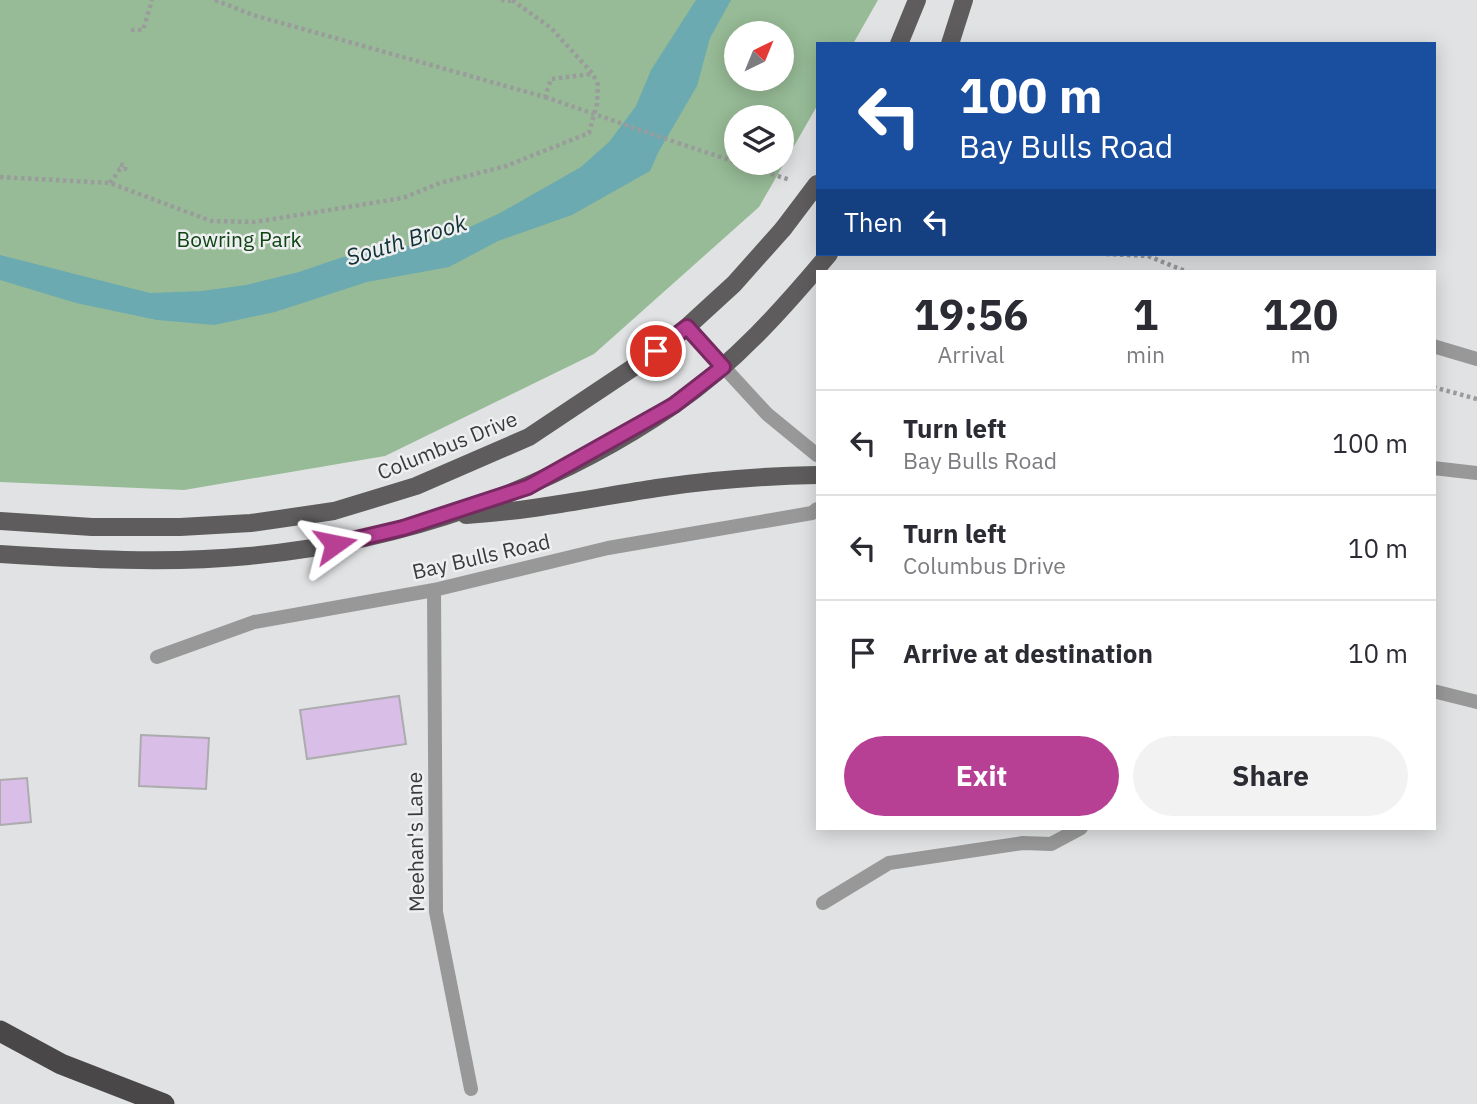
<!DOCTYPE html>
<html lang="en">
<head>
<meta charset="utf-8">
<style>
  body { margin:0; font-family:"IBM Plex Sans",sans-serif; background:#f2f2f3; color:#2b2b33; height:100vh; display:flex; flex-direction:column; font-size:26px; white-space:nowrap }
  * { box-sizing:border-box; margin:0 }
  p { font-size:23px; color:#7c7c81 }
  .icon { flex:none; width:38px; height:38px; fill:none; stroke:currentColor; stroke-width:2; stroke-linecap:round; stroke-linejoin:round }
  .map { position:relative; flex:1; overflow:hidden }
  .panel { position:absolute; left:816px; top:270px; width:620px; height:560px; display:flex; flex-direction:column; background:#fff; border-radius:0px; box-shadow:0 4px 18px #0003 }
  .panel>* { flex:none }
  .top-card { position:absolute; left:816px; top:42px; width:620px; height:214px; border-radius:0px; box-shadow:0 4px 18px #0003; background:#1a4fa0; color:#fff; overflow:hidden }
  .needle { width:46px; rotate:43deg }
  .controls { position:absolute; left:724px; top:21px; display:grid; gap:14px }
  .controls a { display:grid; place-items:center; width:70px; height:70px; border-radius:50%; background:#fff; box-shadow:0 4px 18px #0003; font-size:35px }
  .pin { position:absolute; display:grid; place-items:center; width:60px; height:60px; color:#fff; margin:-30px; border:4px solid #fff; border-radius:50%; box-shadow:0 2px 7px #0007 }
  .me { position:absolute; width:77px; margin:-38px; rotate:78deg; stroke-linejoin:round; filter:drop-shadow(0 0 5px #0008) }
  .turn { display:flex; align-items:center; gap:24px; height:147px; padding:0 28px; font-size:32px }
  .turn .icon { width:91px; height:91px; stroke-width:2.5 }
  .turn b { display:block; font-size:49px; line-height:60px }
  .then { display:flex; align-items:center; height:66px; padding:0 28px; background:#0003; gap:14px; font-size:26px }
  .eta { display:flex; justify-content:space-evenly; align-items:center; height:119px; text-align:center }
  .eta b { font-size:42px; font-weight:800; line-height:49px }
  .button { display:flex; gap:14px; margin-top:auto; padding:14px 28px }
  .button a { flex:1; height:80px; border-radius:42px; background:#b74095; color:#fff; font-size:28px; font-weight:800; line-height:80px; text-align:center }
  .button a+a { background:#f2f2f3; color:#2b2b33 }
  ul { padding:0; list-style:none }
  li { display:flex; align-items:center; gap:21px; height:105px; padding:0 28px; border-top:2px solid #e1e1e2 }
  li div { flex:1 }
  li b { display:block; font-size:26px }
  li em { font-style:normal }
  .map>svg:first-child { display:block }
  .green { fill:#97bb96; fill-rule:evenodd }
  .water { fill:#6baab1 }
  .building { fill:#d9bee8; stroke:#acabad; stroke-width:2 }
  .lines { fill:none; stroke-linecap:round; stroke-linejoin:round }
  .path { stroke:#9a9c9c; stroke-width:4.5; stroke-dasharray:3.5 3.5; stroke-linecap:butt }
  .minor { stroke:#999898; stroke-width:14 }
  .tertiary { stroke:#999898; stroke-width:14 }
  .primary { stroke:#5e5c5c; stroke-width:18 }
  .motorway { stroke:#494747; stroke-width:21 }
  .path-bridge { stroke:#9a9c9c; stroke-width:4.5; stroke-dasharray:3.5 3.5; stroke-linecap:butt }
  .primary-bridge { stroke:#5e5c5c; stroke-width:18 }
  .route-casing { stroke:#772a61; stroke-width:18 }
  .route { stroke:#b74095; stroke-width:12 }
  .labels { text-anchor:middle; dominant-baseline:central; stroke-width:5; stroke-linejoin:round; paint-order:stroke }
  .park-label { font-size:21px; fill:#0f4413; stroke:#eeeff1 }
  .street-label { font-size:21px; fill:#393a3a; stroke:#eeeff1 }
  .water-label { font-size:23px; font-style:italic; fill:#123336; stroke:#eeeff1 }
</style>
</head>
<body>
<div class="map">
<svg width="1477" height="1104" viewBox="0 0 1477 1104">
  <rect width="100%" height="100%" fill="#e0e2e3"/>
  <path class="green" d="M0,0H878L853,44H817V106L759,207L594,354L385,456L184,490L0,482ZM737,33H782V79H737ZM737,117H782V163H737Z"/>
  <path class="water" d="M696,0H731L710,38L697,86L659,151L650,171L572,215L498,241L449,267L367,282L275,312L214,325L157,320L76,303L0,280V255L150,293L202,291L246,285L299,272L343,257L442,240L500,213L581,167L609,142L636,106L651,70Z"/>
  <path class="building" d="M399,696L406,744L307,759L300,710Z
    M141,735L209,738L206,789L139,786Z
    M27,778L31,822L0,825V780Z"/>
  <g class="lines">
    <path class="path" d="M215,0L253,15L545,97L551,79L592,74
      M501,0L511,1
      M131,30H143L152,0
      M678,143L790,180
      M0,177L110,183L211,221L255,222L403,198L440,183L506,166L589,133L597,104L598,85L593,74L551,28L512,0
      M110,183L120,169H125L126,166L120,164
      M1106,254L1148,256L1185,271
      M1433,387L1477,399"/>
    <path class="minor" d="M1433,346L1477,359
      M434,590L436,912L471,1089
      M157,657L254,622L434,590L608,548L812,513L817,509
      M1433,691L1477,702
      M823,903L889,863L1023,843L1051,844L1081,828"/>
    <path class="tertiary" d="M687,327L767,414L817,455
      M1433,468L1477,473"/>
    <path class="primary" d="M899,44L917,0
      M950,44L964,0
      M466,515C531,511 593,498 657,488C710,480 764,476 817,475
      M0,521L92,527H180L251,523L334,511L416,486L529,437L640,363L687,327L734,284L783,229
      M0,554C82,559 167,564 249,556C400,542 549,491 674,405C734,364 783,309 829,254"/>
    <path class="motorway" d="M0,1031L61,1064L164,1104"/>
    <path class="path-bridge" d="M545,97L678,143"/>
    <path class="primary-bridge" d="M783,229L817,184"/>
  </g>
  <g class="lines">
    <g class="route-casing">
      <path id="route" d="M335,544L403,528L528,487L674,405L723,367L687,327L656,351"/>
    </g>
    <use href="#route" class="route"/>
  </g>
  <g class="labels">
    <g class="park-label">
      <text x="239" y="239">Bowring Park</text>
    </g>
    <g class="street-label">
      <text transform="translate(447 445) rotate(-22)">Columbus Drive</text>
      <text transform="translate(481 556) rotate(-13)">Bay Bulls Road</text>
      <text transform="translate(415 842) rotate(-91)">Meehan's Lane</text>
    </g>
    <g class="water-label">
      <text transform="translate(406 239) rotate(-17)">South Brook</text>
    </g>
  </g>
</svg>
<div class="controls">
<a><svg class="needle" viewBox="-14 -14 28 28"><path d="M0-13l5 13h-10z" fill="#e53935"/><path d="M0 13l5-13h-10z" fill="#7c7c81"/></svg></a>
<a><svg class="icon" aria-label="layers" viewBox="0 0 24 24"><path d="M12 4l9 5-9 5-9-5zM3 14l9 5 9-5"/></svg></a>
</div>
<div class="pin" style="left:656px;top:351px;background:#d93025"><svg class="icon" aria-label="arrive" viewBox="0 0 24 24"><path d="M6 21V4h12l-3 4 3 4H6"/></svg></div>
<svg class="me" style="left:335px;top:544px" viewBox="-20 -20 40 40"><path d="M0-17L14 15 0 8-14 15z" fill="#b74095" stroke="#fff" stroke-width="4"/></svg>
<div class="top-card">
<div class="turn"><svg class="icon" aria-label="left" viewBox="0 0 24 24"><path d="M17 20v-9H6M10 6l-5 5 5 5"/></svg><div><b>100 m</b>Bay Bulls Road</div></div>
<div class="then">Then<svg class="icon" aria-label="left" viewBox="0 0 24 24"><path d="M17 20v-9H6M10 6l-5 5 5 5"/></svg></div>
</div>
<section class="panel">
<div class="eta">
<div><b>19:56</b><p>Arrival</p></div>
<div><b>1</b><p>min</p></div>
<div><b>120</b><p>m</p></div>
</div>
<ul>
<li><svg class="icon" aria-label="left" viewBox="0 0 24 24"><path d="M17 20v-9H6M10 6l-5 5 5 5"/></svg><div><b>Turn left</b><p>Bay Bulls Road</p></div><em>100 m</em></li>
<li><svg class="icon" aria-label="left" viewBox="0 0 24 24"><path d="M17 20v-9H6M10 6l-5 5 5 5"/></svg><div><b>Turn left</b><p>Columbus Drive</p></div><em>10 m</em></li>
<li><svg class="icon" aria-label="arrive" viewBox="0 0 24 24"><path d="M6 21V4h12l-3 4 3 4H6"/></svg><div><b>Arrive at destination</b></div><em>10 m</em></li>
</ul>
<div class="button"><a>Exit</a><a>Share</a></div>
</section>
</div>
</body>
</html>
